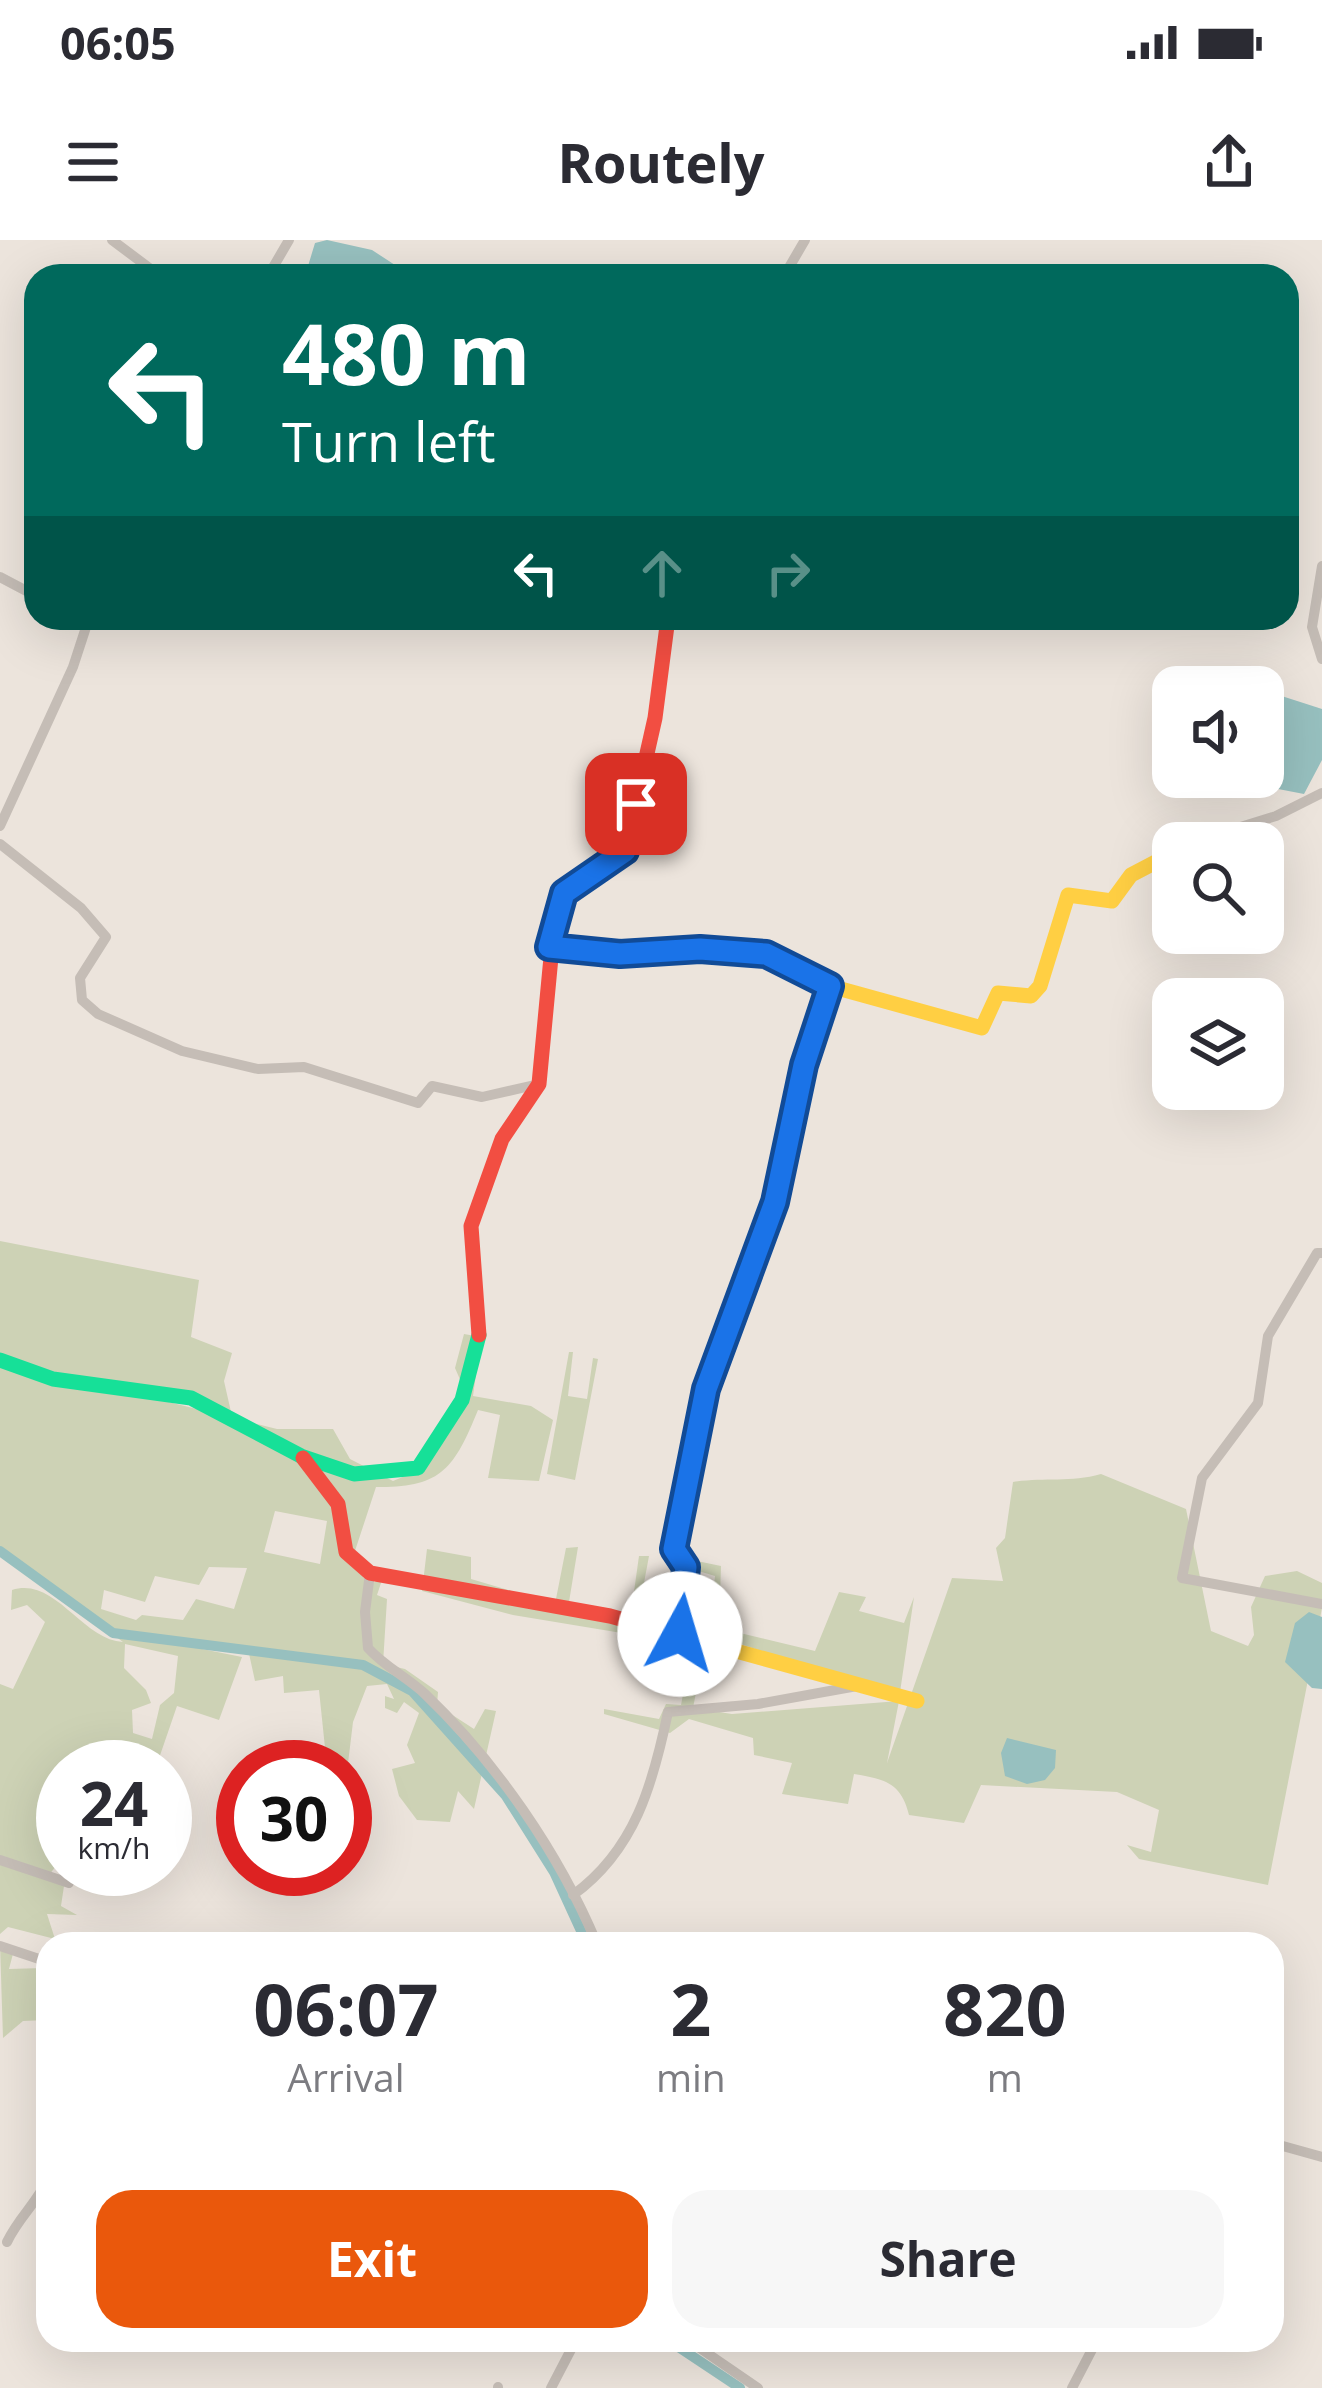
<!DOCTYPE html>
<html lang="en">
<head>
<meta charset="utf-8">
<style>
  body { margin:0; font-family:"Open Sans",sans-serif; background:#f7f7f7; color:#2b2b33; height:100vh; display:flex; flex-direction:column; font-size:45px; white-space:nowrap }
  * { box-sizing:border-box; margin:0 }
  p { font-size:39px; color:#7c7c81 }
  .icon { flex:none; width:66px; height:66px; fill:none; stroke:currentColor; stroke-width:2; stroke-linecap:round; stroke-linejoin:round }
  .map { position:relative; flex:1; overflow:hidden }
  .side { position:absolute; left:36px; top:1692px; width:1248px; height:420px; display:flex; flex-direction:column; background:#fff; border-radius:36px; box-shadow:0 12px 48px #0002 }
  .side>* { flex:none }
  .banner { position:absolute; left:24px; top:24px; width:1275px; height:366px; border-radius:36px; box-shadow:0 12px 48px #0002; background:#00695c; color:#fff; overflow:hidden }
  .fabs { position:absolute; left:1152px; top:426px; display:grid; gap:24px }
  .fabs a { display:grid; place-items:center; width:132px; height:132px; border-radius:24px; background:#fff; box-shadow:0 12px 48px #0002; font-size:60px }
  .speed { position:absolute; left:36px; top:1500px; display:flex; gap:24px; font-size:60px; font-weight:700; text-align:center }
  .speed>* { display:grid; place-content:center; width:156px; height:156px; border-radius:50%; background:#fff; box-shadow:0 12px 48px #0002; line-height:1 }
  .speed small { font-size:30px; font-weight:400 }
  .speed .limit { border:18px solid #d22; background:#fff; color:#111 }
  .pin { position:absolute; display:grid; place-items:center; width:102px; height:102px; color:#fff; margin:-51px; border-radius:24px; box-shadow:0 6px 18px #0006 }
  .me { position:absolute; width:132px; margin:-66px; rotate:6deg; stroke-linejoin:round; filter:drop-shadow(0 0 9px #0008) }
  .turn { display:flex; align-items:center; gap:42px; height:252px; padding:0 60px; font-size:54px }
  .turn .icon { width:156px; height:156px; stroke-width:2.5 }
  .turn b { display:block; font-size:84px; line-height:102px }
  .lanes { display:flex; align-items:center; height:114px; padding:0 60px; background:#0003; justify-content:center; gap:60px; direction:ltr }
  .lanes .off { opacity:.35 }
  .eta { display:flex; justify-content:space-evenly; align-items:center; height:204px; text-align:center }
  .eta b { font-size:72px; font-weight:700; line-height:84px }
  .button { display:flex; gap:24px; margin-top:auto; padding:24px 60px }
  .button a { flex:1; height:138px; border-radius:36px; background:#ea580c; color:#fff; font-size:48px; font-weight:700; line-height:138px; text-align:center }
  .button a+a { background:#f7f7f7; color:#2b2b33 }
  .status { display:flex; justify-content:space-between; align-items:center; height:84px; padding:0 60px; background:#fff; direction:ltr }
  .status svg { height:33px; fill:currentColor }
  header { display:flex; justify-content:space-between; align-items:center; height:156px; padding:0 60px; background:#fff; font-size:54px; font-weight:700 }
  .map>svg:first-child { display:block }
  .green { fill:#cdd2b5; fill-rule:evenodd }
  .water { fill:#97c0bf }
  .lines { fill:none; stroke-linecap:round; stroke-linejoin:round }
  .canal { stroke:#97c0bf; stroke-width:10 }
  .street { stroke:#c5bdb6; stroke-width:10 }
  .fast { stroke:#16e098; stroke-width:15 }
  .slow { stroke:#ffcf43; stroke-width:15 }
  .jam { stroke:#f24e42; stroke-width:15 }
  .route-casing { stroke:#114b97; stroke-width:30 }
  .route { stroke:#1a73e8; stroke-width:21 }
</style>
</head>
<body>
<div class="status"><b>06:05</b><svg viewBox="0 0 49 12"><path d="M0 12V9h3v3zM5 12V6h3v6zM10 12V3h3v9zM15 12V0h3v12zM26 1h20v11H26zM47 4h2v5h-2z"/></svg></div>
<header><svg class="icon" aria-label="menu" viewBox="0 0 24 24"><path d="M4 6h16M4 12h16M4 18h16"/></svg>Routely<svg class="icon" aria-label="share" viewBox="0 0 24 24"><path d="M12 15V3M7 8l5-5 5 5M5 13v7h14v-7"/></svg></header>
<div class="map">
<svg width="1322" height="2148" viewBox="0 0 1322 2148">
  <rect width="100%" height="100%" fill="#ece4dc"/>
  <path class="green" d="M0,1001L199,1040L191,1097L232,1113L224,1141L231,1172L53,1137L0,1118Z
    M464,1094L481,1097L473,1156L531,1166L553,1180L539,1241L488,1238L500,1175L478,1170C454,1229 441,1248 376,1247L352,1320L368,1344L382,1340L377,1355L387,1359L383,1424L405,1429L438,1452L437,1465L474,1489L485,1469L496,1471L474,1569L458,1551L450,1582L417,1580L399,1556L392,1529L415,1523L407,1505L419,1473L404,1462L397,1473L385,1468V1456L394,1459L387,1444L367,1446L353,1482L345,1548V1527H327L319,1450L284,1453L283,1436L255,1441L248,1409L137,1396L242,1417L219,1480L177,1466L156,1527H63V1617L49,1635L64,1646L61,1666L77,1675L47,1674L55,1699L8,1687L0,1694V1444L13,1449L45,1382L27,1365L11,1370L12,1350C55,1336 82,1400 123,1402L0,1311V1120L277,1189H333L350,1219L393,1241L422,1229L462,1144L455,1128ZM275,1271L327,1281L320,1324L264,1312ZM209,1327L247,1328L234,1369L196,1359L183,1380L142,1375L136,1380L101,1369L104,1350L145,1362L155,1336L199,1345ZM125,1404L178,1416L174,1453L160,1465L152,1499L133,1493L132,1470L151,1463L146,1450L124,1428Z
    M569,1112H573L568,1156L587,1159L593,1118L598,1119L575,1240L547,1234Z
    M1101,1234L1186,1269L1211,1391L1248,1406L1254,1395L1251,1367L1265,1336L1297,1331L1322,1343V1368L1268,1645L1139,1619L1127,1605L1151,1612L1159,1570L1117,1552L981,1545L964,1583L909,1575C901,1542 884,1539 854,1534L848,1564L782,1554L792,1523L754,1515L753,1498L689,1479L670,1493L604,1474V1469L659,1479L666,1464L681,1465L691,1413L703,1416L693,1468L732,1474L899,1461L887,1523L952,1338L1003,1341L996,1308L1005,1298L1013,1242C1044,1237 1069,1243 1101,1234Z
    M578,1307L569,1362L630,1380L639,1316H649L638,1375L670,1401L513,1375L422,1351L427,1309L471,1317V1339L555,1364L566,1308Z
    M697,1321L721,1326L719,1388L815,1411L839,1352L866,1357L859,1371L904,1383L914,1357L899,1459L709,1393L715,1336L695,1330Z
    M0,1704L14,1710L9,1729L43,1728L48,1733V1780L23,1781L3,1798Z"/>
  <path class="water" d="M327,0L372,10L395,25L398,36H305L315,3Z
    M1263,450L1322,469V520L1304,554L1273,548L1261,537Z
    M1309,1372L1322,1377V1449L1312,1448L1285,1422L1295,1383Z
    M1007,1498L1056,1510L1055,1528L1045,1540L1027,1544L1005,1536L1001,1513Z"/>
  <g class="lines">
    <path class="canal" d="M0,1311L113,1393L363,1425L412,1451L506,1556L554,1632L587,1704
      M668,2100L740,2148"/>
    <path class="street" d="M112,0L160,36
      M268,36L289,0
      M784,36L805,0
      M1322,326L1312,387L1322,419
      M0,337L36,356
      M0,586L73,427L89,378
      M1189,603L1276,576L1322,553
      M0,604L81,668L106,697L80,738L82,760L98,774L182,811L258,829L304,827L418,863L432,846L482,857L539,844
      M1322,1013H1317L1268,1096L1258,1163L1202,1238L1182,1338L1322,1364
      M370,1333L365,1372L368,1408C385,1427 407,1437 425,1454C496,1522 559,1613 597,1704
      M680,1394L686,1327L674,1308L706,1149L775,962L804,825L830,746
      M0,1620L69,1643
      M573,1655C635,1610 653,1544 668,1472L758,1464L857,1446
      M807,1704H816
      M0,1706L48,1722
      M1272,1903L1322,1917
      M7,2002C19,1977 36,1964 48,1939
      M688,2100L758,2148
      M498,2148V2147
      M551,2148L576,2100
      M1072,2148L1097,2100"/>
    <path class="fast" d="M0,1120L53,1139L191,1158L301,1216L354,1234L418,1228L462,1160L479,1095"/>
    <path class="slow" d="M549,707L620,714L700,709L766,714L830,746L982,788L998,753L1031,756L1040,746L1068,655L1112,661L1131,635L1173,613
      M729,1409L917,1461"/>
    <path class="jam" d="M479,1095L471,986L502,899L539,844L555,675L564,653L625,611L655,478L668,378
      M303,1218L338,1264L346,1312L370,1333L610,1376L729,1409"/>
  </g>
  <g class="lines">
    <g class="route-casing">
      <path id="route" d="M636,564L625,611L564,653L549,707L620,714L700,709L766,714L830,746L804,825L775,962L706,1149L674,1309L686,1327L680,1394"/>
    </g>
    <use href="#route" class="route"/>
  </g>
</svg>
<div class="fabs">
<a><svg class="icon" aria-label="sound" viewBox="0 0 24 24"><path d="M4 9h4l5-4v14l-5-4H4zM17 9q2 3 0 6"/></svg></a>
<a><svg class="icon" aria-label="search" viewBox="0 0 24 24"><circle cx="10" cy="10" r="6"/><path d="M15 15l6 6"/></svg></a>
<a><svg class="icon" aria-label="layers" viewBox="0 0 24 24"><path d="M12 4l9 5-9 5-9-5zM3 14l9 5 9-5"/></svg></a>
</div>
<div class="speed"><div>24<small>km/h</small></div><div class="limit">30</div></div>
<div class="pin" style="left:636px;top:564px;background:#d93025"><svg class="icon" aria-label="arrive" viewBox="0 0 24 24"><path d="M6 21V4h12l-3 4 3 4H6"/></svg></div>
<svg class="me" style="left:680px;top:1394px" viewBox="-20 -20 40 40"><circle r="19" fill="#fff"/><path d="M0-13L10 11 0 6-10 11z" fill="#1a73e8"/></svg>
<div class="banner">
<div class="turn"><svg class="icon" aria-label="left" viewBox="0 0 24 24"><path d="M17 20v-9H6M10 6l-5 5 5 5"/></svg><div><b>480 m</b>Turn left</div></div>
<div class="lanes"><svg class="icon" aria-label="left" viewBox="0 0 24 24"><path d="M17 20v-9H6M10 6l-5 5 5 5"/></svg><svg class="icon off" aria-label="ahead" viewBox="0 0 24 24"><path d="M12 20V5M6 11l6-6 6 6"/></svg><svg class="icon off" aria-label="right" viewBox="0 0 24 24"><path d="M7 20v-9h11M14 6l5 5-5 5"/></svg></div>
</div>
<section class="side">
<div class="eta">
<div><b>06:07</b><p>Arrival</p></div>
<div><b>2</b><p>min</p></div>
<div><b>820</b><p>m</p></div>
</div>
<div class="button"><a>Exit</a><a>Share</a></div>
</section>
</div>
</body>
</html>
